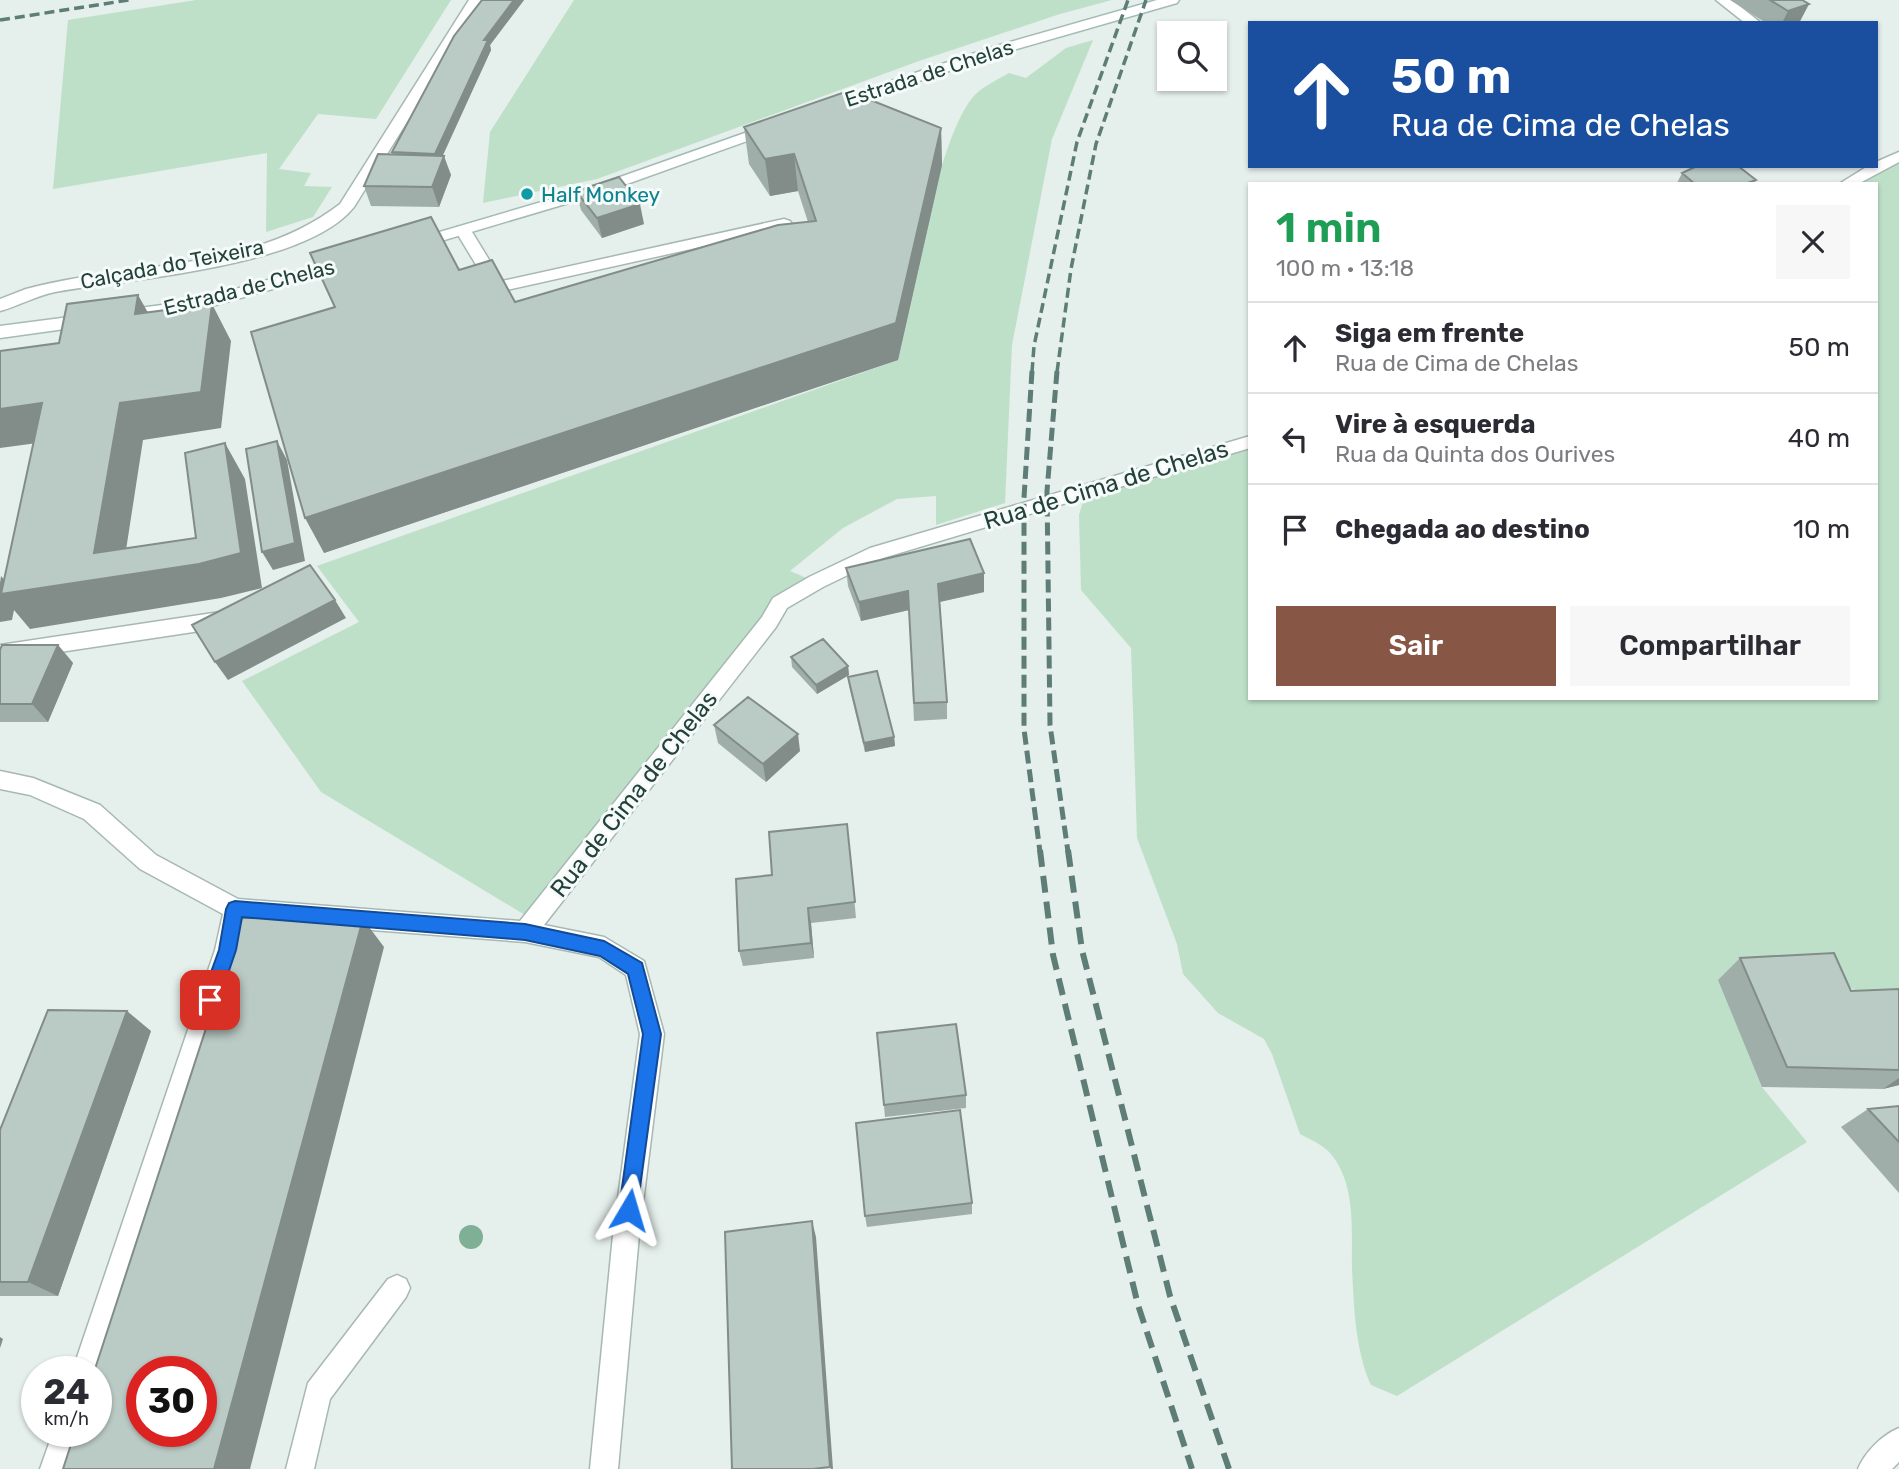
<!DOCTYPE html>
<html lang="pt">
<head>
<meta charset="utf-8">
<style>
  body { margin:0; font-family:Rubik,sans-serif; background:#f7f7f7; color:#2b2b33; height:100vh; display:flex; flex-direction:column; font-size:26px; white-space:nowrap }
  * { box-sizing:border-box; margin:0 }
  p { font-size:23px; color:#7c7c81 }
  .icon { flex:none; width:38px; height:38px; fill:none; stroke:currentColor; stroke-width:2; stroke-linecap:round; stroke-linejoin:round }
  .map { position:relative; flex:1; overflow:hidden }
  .details { position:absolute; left:1248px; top:182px; width:630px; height:518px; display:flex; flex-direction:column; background:#fff; border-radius:0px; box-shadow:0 2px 5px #0004 }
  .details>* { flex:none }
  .hud { position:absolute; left:1248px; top:21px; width:630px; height:147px; border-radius:0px; box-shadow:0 2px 5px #0004; background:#1a4fa0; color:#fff; overflow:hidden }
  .fabs { position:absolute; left:1157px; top:21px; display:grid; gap:14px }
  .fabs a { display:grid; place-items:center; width:70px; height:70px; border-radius:0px; background:#fff; box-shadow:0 2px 5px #0004; font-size:35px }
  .speed { position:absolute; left:21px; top:1356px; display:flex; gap:14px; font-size:35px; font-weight:700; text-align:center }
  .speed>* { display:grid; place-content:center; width:91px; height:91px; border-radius:50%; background:#fff; box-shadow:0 2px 5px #0004; line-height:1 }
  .speed small { font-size:18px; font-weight:400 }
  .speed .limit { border:10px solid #d22; background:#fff; color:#111 }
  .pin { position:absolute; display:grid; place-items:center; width:60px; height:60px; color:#fff; margin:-30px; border-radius:14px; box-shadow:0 4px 10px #0006 }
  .me { position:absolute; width:77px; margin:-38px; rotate:7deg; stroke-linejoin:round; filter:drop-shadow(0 0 5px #0008) }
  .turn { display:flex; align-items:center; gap:24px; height:147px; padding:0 28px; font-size:32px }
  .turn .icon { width:91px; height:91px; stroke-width:2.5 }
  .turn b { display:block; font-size:49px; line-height:60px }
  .round { display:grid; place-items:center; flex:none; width:74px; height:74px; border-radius:0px; background:#f7f7f7 }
  .overview { display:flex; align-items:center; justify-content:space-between; height:119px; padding:0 28px }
  h1 { font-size:42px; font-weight:600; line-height:52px; color:#1e9e55 }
  .button { display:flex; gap:14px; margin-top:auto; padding:14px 28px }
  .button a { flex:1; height:80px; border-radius:0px; background:#875645; color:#fff; font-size:28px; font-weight:600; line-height:80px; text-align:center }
  .button a+a { background:#f7f7f7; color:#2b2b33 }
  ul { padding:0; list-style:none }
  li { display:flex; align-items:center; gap:21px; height:91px; padding:0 28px; border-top:2px solid #e1e1e2 }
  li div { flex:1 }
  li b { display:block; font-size:26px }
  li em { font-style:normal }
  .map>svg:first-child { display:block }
  .green { fill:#bee0c9 }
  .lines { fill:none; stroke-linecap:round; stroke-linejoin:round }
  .service-casing { stroke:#a7b8b3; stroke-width:3 }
  .minor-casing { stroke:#a7b8b3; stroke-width:3 }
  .secondary-casing { stroke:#a3bbb4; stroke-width:3 }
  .service { fill:#fff; fill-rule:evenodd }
  .minor { fill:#fff; fill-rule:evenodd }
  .secondary { fill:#fff; fill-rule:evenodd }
  .rail-far2 { stroke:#5e7d77; stroke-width:3.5; stroke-dasharray:10 5; stroke-linecap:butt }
  .rail-far1 { stroke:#5e7d77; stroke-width:5; stroke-dasharray:13 6; stroke-linecap:butt }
  .rail { stroke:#5e7d77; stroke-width:6; stroke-dasharray:17 9; stroke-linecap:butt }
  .tree { fill:#7faf95 }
  .wall { fill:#a0aea9 }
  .shaded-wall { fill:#828d89 }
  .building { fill:#bacac4; stroke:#828d89; stroke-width:2; fill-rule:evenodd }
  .route { fill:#1a73e8; stroke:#114b97; stroke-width:2 }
  .culture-dot { fill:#0f9aa8; stroke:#f6fbf9; stroke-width:2.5 }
  .labels { text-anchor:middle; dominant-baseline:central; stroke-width:6; stroke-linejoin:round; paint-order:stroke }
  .far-street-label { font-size:21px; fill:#23423c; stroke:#f6fbf9 }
  .far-culture-label { font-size:21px; fill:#0d838f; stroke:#f6fbf9; text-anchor:start }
  .street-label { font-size:24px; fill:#23423c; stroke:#f6fbf9 }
</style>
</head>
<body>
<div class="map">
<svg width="1899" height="1469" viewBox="0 0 1899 1469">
  <rect width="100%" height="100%" fill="#e5efeb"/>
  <path class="green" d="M196,0H451L376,119L318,114L279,169L311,173L304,186L332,187L313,217L266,232L267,153L53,189L68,20Z
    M574,0H1112L1060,14L919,61L597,179L483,203L490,132Z
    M1093,40L1052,139L1012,345L1005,503L936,525V496L897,499L843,528L790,571L816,582L780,603L535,921L321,792L242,681L359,622L317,566L898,360C910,303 939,127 977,93C986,85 999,79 1009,73L1026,78L1066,48Z
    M1899,156V1003L1876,1002L1814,967L1762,1087L1807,1142L1397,1396L1371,1385C1355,1350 1354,1307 1352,1269C1351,1232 1357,1186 1331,1154C1323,1145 1310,1139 1300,1134L1272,1054L1264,1039L1218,1013L1183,974L1177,944L1137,838L1131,648L1081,590L1079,515L1086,492L1249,442L1250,698H1876V184H1846Z"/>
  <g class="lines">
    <g class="service-casing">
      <path id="service" d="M784,219L790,221L792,224L790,227L498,292L492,291L455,230L457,227H469L502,281Z"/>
    </g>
    <g class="minor-casing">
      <path id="minor" d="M469,0H483L354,207C305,268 131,278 55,292C35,296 19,306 0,311V299L26,289C130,261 251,273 340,204Z
        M1716,0H1732L1761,23H1745Z
        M1899,152V162L1858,184H1839L1868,166H1876V162Z
        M1250,436V448L883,558L823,587L787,608L776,627L544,925L604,937L644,961L664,1034L639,1235L618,1469H590L613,1235L640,1034L626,975L599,957L525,942L244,920L239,950L100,1372L96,1381V1372H72L215,950L223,914L140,869L84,819L30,795L0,789V771L33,778L100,805L156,855L238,899L520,921L762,617L773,598L809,577L870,548Z
        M220,612L227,615L230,620L227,625L220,628L0,661V645Z
        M397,1275L406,1279L410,1288L406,1297L330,1399L314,1469H286L308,1383L388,1279Z
        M1899,1428V1462L1892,1469H1858C1865,1452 1882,1435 1899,1428Z
        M53,1432H81L68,1469H40Z"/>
    </g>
    <g class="secondary-casing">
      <path id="secondary" d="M1157,0H1179L1177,3L1006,52L838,108H828L826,105L828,102L996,46Z
        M773,123L780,127L778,130L599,194L421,247L415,249L407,244L409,241L589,188Z
        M346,258L354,263L352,267L194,311L0,338V326L193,301Z"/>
    </g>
    <use href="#service" class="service"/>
    <use href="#minor" class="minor"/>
    <use href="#secondary" class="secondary"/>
    <path class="rail-far2" d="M0,20L129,0
      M1032,372L1034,346L1077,142L1128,0
      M1057,372L1071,269L1096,144L1146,0"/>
    <path class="rail-far1" d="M1032,371L1024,498V729L1040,852
      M1057,371L1047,491L1050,725L1068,852"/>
    <path class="rail" d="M1040,850L1053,955L1138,1305L1192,1469
      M1068,850L1082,950L1170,1296L1229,1469"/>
  </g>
  <circle class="tree" cx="471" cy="1237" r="12"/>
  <path class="wall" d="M482,0H524L490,45L491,50L442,155L451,175L439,207L371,206L364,186L393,155L392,152Z
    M1730,0H1802L1809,4L1799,23H1766Z
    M744,127L941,128L942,165L898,360L324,553L334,307L310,253L459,270L515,302L808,222L798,191L770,196L749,164Z
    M1682,173L1756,180L1754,184H1675L1677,183Z
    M576,191L644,224L602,238L581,210Z
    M846,568L984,592L940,602L947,702V719L914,721L909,610L861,621L848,586Z
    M58,645L73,663L48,722H0V650Z
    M791,657L848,666L849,675L817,694L792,667Z
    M848,677L894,737L895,746L865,752L849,686Z
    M714,725L800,751L766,782L718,743Z
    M847,824L856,918L811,923L814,958L743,966L739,951L772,875Z
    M1740,958L1851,991L1899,989V1085L1883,1089L1762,1087L1718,980Z
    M151,1031L58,1296H0V1130Z
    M877,1033L966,1095V1108L885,1117Z
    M1899,1106V1193L1841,1127L1868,1109Z
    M972,1203V1214L867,1227L865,1216Z"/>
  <path class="shaded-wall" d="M514,0H524L490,45L491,50L439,164L435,154L484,40Z
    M1809,4L1799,23H1782L1788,11Z
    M941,128L942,165L898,360L324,553L305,518L896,323Z
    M794,154L798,191L770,196L765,159Z
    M444,156L451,175L439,207L432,187Z
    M640,204L644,224L602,238L597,218Z
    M138,295L159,332L135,314Z
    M212,304L231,341L221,428L143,440L122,576L199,564L225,443L245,479L262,588L221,598L30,629L14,610L12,620L0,622V583L1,576L15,592L94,553L120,403Z
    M42,403L67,439L0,448V409Z
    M277,441L287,460L305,561L273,570L262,552Z
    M984,573V592L939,602L938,584Z
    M908,591L909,610L861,621L859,602Z
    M335,600L346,618L228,680L215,662Z
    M58,645L73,663L48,722L32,704Z
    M848,666L849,675L817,694L816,685Z
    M798,734L800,751L766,782L763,764Z
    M894,737L895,746L865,752L864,743Z
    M808,908L811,923L814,958L811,943Z
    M363,919L384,947L250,1469H214Z
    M127,1011L151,1031L58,1296L28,1282Z
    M1899,1078V1085L1883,1089Z
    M812,1221L816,1237L833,1469H831L830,1467Z
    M0,1337L3,1339L0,1348Z"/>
  <path class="building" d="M482,0H514L484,40H488L435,154L392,152L454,36Z
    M1770,0H1802L1809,4L1788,11Z
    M848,91L941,128L896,323L305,518L251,332L335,307L310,253L431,217L459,270L492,260L515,302L778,225L816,221L794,154L765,159L744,127Z
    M378,154L444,156L432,187L364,186Z
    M1697,166H1738L1756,180L1745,184H1695L1682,173Z
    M619,177L640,204L597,218L576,191Z
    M138,295L135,314L212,304L201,392L120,403L94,553L196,538L185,453L225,443L241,553L199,564L1,594L42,403L0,409V351L59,343L67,304Z
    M277,441L295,543L262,552L246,449Z
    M970,539L984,573L938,584L947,702L914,703L908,591L859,602L846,568Z
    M310,565L335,600L215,662L192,625Z
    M823,639L848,666L816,685L791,657Z
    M2,645H58L32,704H0V650Z
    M877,671L894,737L864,743L848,677Z
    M748,697L798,734L763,764L714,725Z
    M847,824L855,902L808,908L811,943L739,951L736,879L772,875L769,832Z
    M242,918L363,919L214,1469H63L75,1432H96V1372H94ZM142,1372H201V1432H142Z
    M1834,953L1851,991L1899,989V1070L1787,1067L1740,958Z
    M48,1010L127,1011L28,1282H0V1130Z
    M956,1024L966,1095L884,1105L877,1033Z
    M1899,1106V1142L1868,1109Z
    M960,1110L972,1203L865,1216L856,1123Z
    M812,1221L830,1467L813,1469H732L725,1232Z"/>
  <path class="route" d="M235,901L525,924L604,941L642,963L661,1034L636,1217L629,1220L622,1217L619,1210L643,1034L628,974L600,956L525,940L242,917L236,950L219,1000L217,1006L210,1009L204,1006L201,1000L219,950L226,909L229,903Z"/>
  <circle class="culture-dot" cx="527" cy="194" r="7"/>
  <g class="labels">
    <g class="far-street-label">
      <text transform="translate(929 73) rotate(-18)">Estrada de Chelas</text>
      <text transform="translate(172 264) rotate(-11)">Calçada do Teixeira</text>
      <text transform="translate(249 287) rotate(-14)">Estrada de Chelas</text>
    </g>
    <g class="far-culture-label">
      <text x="541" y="194">Half Monkey</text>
    </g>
    <g class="street-label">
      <text transform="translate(1106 485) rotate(-17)">Rua de Cima de Chelas</text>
      <text transform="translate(634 794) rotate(-52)">Rua de Cima de Chelas</text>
    </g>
  </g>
</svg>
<div class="fabs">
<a><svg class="icon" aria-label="search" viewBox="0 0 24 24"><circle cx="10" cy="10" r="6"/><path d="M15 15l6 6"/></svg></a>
</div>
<div class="speed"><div>24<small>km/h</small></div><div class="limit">30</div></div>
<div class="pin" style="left:210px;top:1000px;background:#d93025"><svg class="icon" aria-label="arrive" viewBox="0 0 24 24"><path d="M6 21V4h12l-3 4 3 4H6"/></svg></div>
<svg class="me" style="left:629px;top:1210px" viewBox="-20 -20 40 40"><path d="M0-17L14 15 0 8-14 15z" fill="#1a73e8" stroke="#fff" stroke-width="4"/></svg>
<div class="hud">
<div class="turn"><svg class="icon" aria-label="ahead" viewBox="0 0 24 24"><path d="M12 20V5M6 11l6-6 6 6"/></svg><div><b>50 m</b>Rua de Cima de Chelas</div></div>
</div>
<section class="details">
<div class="overview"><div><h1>1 min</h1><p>100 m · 13:18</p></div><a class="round"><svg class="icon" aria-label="close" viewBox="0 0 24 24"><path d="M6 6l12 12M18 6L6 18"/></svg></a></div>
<ul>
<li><svg class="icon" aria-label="ahead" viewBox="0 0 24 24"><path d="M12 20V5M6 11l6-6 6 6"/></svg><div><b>Siga em frente</b><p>Rua de Cima de Chelas</p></div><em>50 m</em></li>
<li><svg class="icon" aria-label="left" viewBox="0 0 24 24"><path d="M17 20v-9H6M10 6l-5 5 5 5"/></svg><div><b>Vire à esquerda</b><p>Rua da Quinta dos Ourives</p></div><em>40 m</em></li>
<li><svg class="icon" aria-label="arrive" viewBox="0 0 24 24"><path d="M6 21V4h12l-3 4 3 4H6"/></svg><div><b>Chegada ao destino</b></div><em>10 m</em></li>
</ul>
<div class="button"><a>Sair</a><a>Compartilhar</a></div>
</section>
</div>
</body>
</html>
